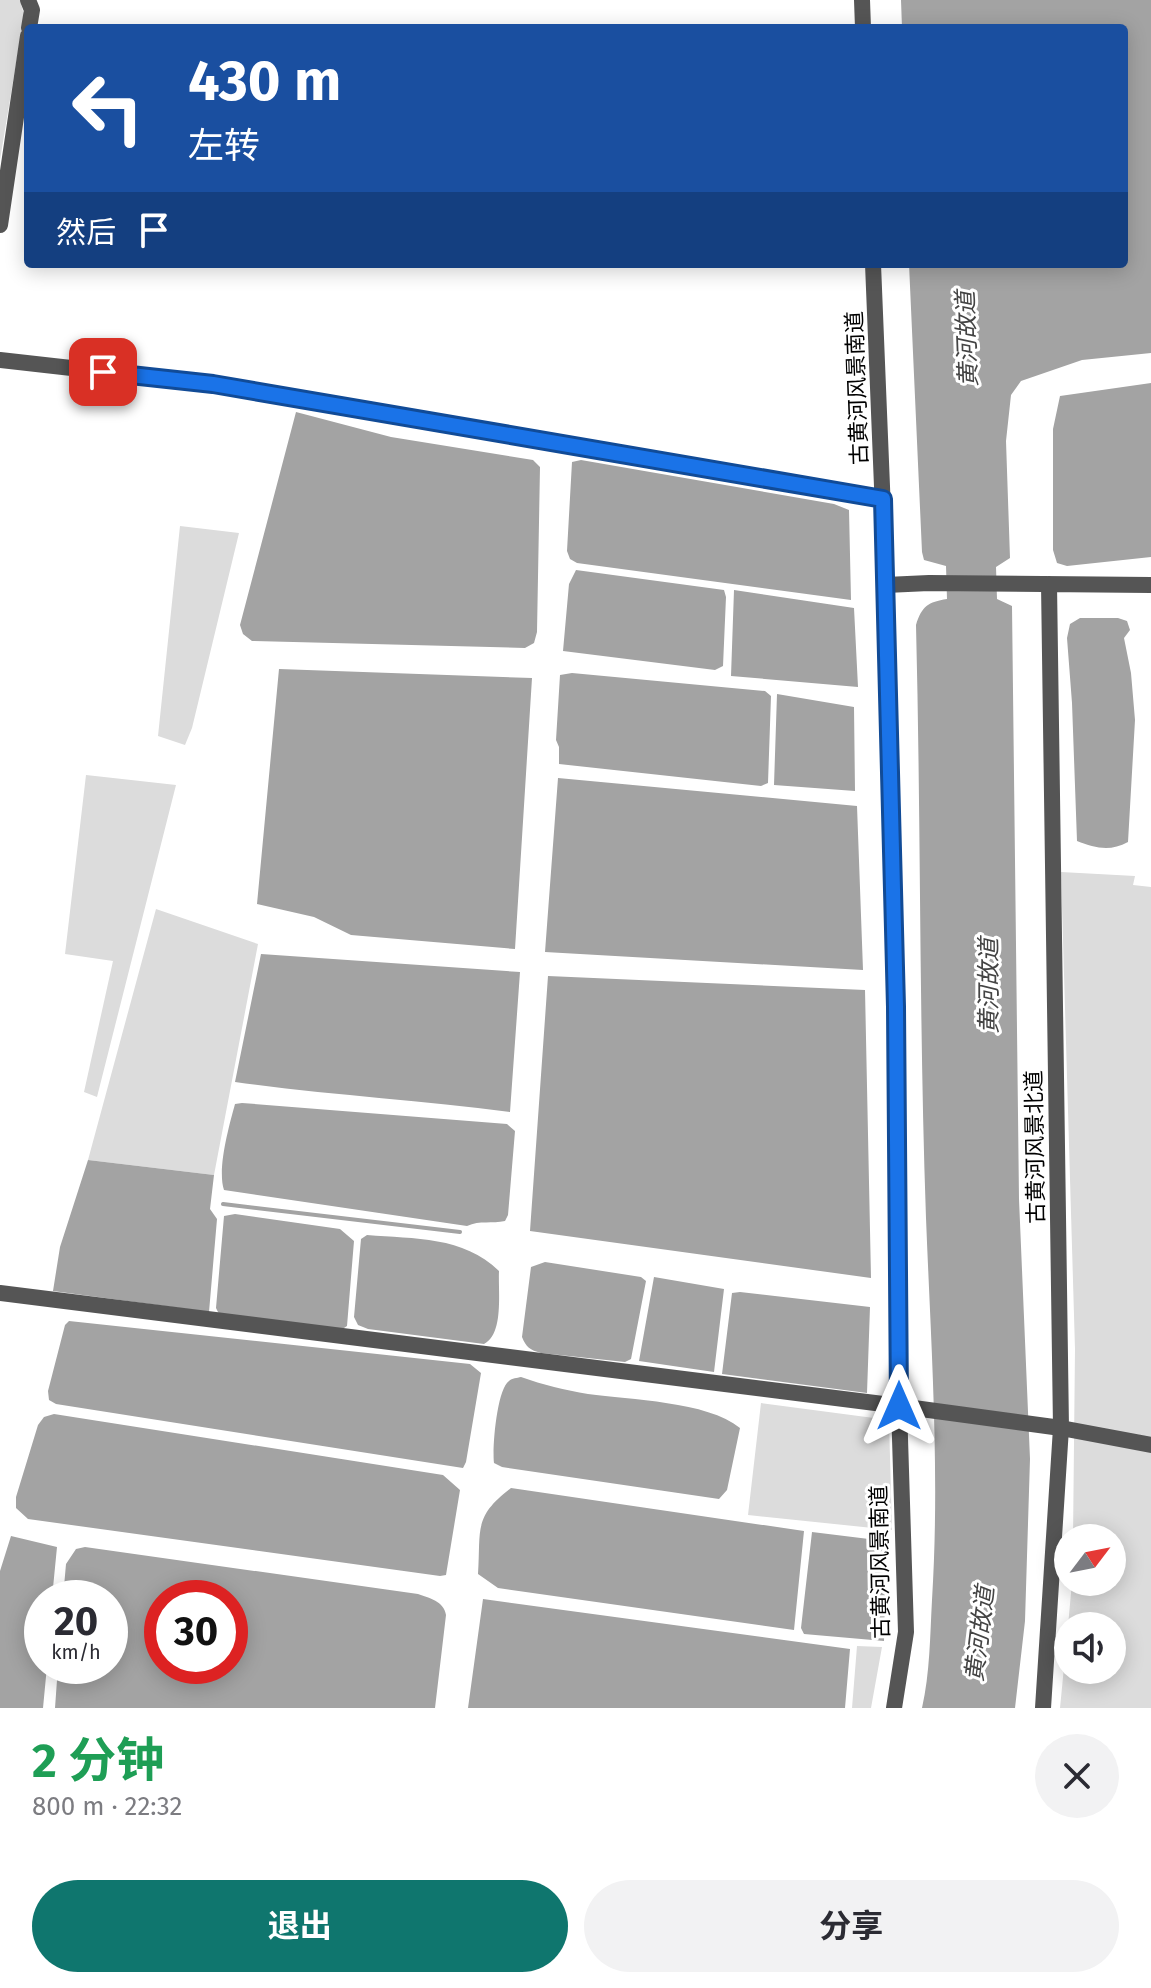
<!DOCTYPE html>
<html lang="zh">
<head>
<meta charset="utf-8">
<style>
  body { margin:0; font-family:"Fira Sans","Noto Sans SC",sans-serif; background:#f2f2f3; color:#2b2b33; height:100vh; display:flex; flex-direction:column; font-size:30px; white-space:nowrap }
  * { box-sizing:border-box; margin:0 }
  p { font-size:26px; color:#7c7c81 }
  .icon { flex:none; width:44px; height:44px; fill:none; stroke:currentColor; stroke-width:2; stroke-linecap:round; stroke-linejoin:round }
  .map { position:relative; height:1708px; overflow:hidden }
  .drawer { display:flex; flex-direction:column; background:#fff; flex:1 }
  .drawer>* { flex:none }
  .guide { position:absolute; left:24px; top:24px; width:1104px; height:244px; border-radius:8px; box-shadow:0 4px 20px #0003; background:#1a4fa0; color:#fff; overflow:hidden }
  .needle { width:52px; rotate:58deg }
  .controls { position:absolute; left:1054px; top:1524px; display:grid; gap:16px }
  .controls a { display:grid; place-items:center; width:72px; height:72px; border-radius:50%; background:#fff; box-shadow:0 4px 20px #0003; font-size:40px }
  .speed { position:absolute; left:24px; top:1580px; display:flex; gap:16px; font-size:40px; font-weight:700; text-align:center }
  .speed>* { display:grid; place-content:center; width:104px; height:104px; border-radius:50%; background:#fff; box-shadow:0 4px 20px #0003; line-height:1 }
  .speed small { font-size:20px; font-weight:400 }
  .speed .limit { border:12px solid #d22; background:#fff; color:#111 }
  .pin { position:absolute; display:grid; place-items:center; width:68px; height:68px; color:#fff; margin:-34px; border-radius:16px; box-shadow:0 4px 12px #0006 }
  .me { position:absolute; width:88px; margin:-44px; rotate:0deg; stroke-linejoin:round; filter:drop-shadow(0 0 6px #0008) }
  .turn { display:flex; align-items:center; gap:28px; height:168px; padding:0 32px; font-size:36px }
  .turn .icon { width:104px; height:104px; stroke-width:2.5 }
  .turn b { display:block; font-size:56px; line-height:68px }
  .then { display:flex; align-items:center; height:76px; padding:0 32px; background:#0003; gap:16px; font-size:30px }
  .round { display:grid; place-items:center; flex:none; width:84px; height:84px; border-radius:42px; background:#f2f2f3 }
  .head { display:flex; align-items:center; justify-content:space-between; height:136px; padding:0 32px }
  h1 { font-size:48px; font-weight:700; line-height:60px; color:#1e9e55 }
  .primary-button { display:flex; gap:16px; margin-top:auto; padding:16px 32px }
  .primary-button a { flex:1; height:92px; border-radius:48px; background:#0f766e; color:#fff; font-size:32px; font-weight:700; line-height:92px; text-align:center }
  .primary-button a+a { background:#f2f2f3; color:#2b2b33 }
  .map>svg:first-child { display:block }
  .green { fill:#dcdcdc }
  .water { fill:#a3a3a3; fill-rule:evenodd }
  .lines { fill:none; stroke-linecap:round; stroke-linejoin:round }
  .stream { stroke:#a3a3a3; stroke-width:4 }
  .minor { stroke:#555; stroke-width:16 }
  .route-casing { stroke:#114b97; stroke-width:20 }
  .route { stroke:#1a73e8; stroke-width:14 }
  .labels { text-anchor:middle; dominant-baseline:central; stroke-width:6; stroke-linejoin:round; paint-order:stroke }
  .street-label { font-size:22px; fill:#000; stroke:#fff }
  .water-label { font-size:24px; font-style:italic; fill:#444; stroke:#fff }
</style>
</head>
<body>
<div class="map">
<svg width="1151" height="1708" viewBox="0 0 1151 1708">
  <rect width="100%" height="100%" fill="#fff"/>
  <path class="green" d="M0,0H20L24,15L0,160Z
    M180,526L239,533L192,728L185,745L158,736Z
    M86,775L176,785L97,1097L84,1092L113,961L65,954Z
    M1061,872L1135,876L1133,885L1151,887V1708H1060L1068,1626V1670H1112V1626H1068L1072,1582H1112V1538H1073L1075,1349Z
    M156,909L258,944L214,1175L88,1160Z
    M761,1403L889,1420L892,1530L748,1515Z
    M857,1646L882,1647L871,1708H852Z"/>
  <path class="water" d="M901,0H1151V353L1082,360L1021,381L1011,395L1006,441L1010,558L996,567L997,599L1012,606L1019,1199L1030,1459L1025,1621L1015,1708H922C930,1673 930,1636 932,1600C940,1472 931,1346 926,1218C919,1021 921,823 916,625C922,606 928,602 947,599L946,566L924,560L922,552L909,264H1124V28H902Z
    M1151,383V557L1067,566L1057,563L1053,550V429L1060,396Z
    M296,412L391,437L533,460L540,467L537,632L534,643L525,648L252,641L243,634L240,625Z
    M581,460L834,504L849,510L851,600L577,563L570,559L567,551L572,462Z
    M576,570L724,590L726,597L723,666L715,670L563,651L569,584Z
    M734,590L854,608L858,687L731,676Z
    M1080,618H1118L1127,621L1130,630L1124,638L1131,673L1135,720L1128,842C1110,852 1095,848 1077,841L1072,703L1067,638L1070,624Z
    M279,669L532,678L515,949L351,935L314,917L257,904Z
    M572,673L765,691L771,696L768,783L761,786L559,764V747L556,740L560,675Z
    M777,694L854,707L855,791L774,785Z
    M558,778L857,806L863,970L545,952Z
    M261,954L520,972L510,1112C418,1100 326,1095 235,1082Z
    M548,976L865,990L871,1278L530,1231Z
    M242,1103L507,1124L515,1131L508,1215L505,1221C492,1224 480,1220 467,1226L224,1190C217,1169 229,1126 235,1104Z
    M88,1160L214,1175L210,1209L217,1219L209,1312L53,1291L60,1247Z
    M235,1214L340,1229L354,1241L347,1326L341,1330L219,1314L216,1308L224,1216Z
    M367,1235C415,1239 463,1236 499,1271C498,1292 504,1334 484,1344L368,1329L358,1325L354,1317L361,1239Z
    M545,1262L641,1277L646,1281L631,1359L625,1362L541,1353C530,1350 526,1347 522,1337L531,1267Z
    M654,1277L724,1289L714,1372L639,1361Z
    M740,1292L870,1307L867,1393L722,1374L732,1293Z
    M69,1321L470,1364L481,1373L466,1462L463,1468L56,1404L49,1400L48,1391L65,1325Z
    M521,1377C543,1385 565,1390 588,1394C630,1400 707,1401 740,1428L727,1490L719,1499L502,1467L494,1463C492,1448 497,1389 509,1381C512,1378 517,1378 521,1377Z
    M54,1414L443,1475L460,1490L446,1575L440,1576L28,1519L16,1508V1497L38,1425L44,1417Z
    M511,1488L804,1531L794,1630L498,1588L478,1574C481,1529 473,1517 511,1488Z
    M812,1532L877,1540L886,1551L884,1641L804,1634L801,1628Z
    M11,1536L57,1547L52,1598H42V1666H47L43,1708H0V1571Z
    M85,1547L418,1594C429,1598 444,1601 446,1615L435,1708H55L58,1666H110V1598H63L66,1564L76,1549ZM162,1598H230V1666H162Z
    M483,1599L850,1649L845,1708H468Z"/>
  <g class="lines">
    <path class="stream" d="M223,1204L460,1232"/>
    <path class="minor" d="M28,0L32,10L29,28
      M862,0L863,28
      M0,225L28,36
      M873,264L886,585L896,1007L899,1406L906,1632L894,1708
      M0,360L213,384L883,499
      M886,585L929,583L1151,585
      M0,1293L899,1406L1061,1428L1151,1445
      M1043,1708L1061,1428L1049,584"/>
  </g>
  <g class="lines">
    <g class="route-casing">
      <path id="route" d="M103,372L213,384L883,499L896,1007L899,1406"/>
    </g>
    <use href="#route" class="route"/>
  </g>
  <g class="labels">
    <g class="street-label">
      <text transform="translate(857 388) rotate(-92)">古黄河风景南道</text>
      <text transform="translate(1035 1147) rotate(-91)">古黄河风景北道</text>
      <text transform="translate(880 1562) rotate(-91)">古黄河风景南道</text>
    </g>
    <g class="water-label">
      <text transform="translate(967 339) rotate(-92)">黄河故道</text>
      <text transform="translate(989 986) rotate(-90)">黄河故道</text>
      <text transform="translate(980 1634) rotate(-83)">黄河故道</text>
    </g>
  </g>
</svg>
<div class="controls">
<a><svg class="needle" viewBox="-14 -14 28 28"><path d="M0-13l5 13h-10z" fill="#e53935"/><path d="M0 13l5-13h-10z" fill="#7c7c81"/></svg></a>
<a><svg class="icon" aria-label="sound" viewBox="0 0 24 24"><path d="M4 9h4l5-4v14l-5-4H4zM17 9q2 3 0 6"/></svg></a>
</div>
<div class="speed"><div>20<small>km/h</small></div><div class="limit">30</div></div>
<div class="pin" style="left:103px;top:372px;background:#d93025"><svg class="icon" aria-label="arrive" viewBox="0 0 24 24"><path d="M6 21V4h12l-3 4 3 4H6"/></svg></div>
<svg class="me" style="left:899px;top:1406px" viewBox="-20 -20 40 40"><path d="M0-17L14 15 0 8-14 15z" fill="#1a73e8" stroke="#fff" stroke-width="4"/></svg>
<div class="guide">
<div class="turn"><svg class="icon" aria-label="left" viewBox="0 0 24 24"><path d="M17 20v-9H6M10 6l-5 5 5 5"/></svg><div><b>430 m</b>左转</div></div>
<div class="then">然后<svg class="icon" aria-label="arrive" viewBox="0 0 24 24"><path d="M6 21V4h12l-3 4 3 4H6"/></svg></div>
</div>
</div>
<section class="drawer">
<div class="head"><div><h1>2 分钟</h1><p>800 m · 22:32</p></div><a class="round"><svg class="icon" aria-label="close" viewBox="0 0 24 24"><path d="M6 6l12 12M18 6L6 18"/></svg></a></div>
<div class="primary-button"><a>退出</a><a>分享</a></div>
</section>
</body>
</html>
